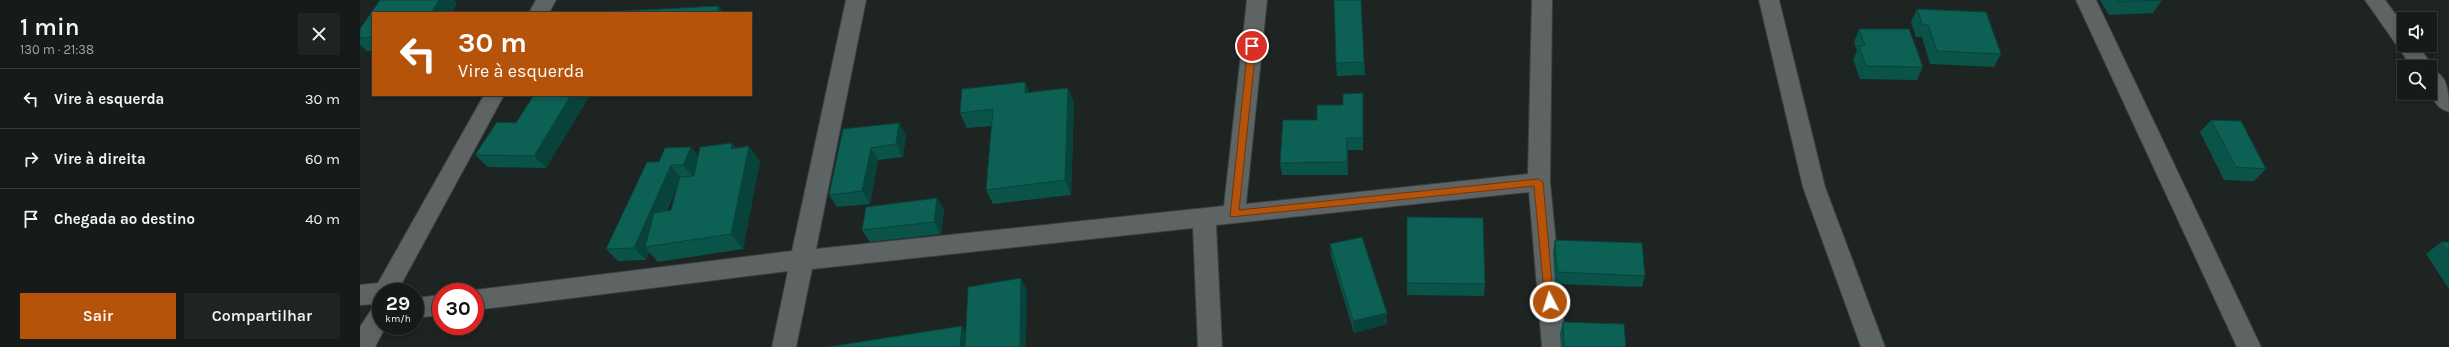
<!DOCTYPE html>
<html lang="pt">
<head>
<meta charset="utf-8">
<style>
  body { margin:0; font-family:Karla,sans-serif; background:#1f2423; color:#f1f3f6; height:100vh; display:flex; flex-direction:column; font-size:15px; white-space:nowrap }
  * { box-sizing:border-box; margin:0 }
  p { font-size:13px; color:#9ea1a2 }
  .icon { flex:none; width:22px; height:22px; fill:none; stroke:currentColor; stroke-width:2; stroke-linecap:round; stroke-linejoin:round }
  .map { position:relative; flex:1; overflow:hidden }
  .details { display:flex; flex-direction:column; background:#161b1a; width:360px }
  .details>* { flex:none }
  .guide { position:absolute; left:12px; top:12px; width:380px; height:84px; border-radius:0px; box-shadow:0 2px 6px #0003,0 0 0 1px #353939; background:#b45309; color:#fff; overflow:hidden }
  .controls { position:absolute; left:2037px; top:12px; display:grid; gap:8px }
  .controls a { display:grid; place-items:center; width:40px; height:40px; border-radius:0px; background:#161b1a; box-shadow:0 2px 6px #0003,0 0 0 1px #353939; font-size:20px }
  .speed { position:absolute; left:12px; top:283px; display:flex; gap:8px; font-size:20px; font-weight:700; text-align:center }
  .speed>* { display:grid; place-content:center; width:52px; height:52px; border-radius:50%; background:#161b1a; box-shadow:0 2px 6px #0003,0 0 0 1px #353939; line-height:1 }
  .speed small { font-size:10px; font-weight:400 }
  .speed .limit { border:6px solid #d22; background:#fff; color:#111 }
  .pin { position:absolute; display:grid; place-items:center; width:34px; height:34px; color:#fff; margin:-17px; border:2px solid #fff; border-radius:50%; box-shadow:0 1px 4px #0007 }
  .me { position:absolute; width:44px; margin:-22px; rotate:355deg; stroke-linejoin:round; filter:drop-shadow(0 0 3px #0008) }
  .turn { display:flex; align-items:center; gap:14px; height:84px; padding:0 20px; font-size:18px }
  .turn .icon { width:52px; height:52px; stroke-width:2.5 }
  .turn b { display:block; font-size:28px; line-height:34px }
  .round { display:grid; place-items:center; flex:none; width:42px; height:42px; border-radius:0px; background:#1f2423 }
  .headline { display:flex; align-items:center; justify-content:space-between; height:68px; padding:0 20px }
  h1 { font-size:24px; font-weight:600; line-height:30px }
  .action { display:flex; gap:8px; margin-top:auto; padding:8px 20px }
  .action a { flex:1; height:46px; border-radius:0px; background:#b45309; color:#fff; font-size:16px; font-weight:600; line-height:46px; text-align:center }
  .action a+a { background:#1f2423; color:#f1f3f6 }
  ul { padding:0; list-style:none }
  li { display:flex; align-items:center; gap:12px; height:60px; padding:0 20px; border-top:1px solid #353939 }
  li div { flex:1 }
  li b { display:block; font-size:15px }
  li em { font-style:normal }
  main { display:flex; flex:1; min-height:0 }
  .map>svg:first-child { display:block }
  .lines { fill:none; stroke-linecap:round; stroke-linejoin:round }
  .minor-casing { stroke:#3c4140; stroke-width:2 }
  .minor { fill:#5d6463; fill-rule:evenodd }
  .wall { fill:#0a5348; fill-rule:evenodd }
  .shaded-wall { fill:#08433b }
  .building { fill:#0c6054; stroke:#08433b }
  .route { fill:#b45309; stroke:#753606 }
</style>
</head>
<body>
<main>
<section class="details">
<div class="headline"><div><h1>1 min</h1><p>130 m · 21:38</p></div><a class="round"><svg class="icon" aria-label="close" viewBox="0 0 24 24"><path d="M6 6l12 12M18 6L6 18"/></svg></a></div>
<ul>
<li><svg class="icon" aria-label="left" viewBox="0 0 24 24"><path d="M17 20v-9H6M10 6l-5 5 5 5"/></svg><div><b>Vire à esquerda</b></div><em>30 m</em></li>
<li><svg class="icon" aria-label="right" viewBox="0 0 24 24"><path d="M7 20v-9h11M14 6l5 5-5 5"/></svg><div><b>Vire à direita</b></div><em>60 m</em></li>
<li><svg class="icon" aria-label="arrive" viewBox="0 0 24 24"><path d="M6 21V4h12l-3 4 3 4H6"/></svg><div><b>Chegada ao destino</b></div><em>40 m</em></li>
</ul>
<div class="action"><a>Sair</a><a>Compartilhar</a></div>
</section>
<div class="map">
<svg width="2089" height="347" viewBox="0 0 2089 347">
  <rect width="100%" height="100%" fill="#1d2422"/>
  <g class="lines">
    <g class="minor-casing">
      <path id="minor" d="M176,0H196L189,13H169Z
        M486,0H506L456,249L864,206L887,0H907L886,204L1168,174L1172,0H1192L1190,182L1206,347H1182L1169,192L856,225L862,347H838L833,228L452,269L436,347H412L428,271L115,310V292H109L115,290L432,251Z
        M1399,0H1419L1465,187L1525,347H1501L1443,187Z
        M1716,0H1736L1901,347H1877Z
        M2005,0H2025L2044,26V45H2058L2073,67L2072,70C2089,75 2089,96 2089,112C2069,106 2070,85 2070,67H2052Z
        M124,95H144L37,292H21V326H26L15,347H0V327L15,304L0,305V285L18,283Z
        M81,295V315L55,318V298Z"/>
    </g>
    <use href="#minor" class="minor"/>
  </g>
  <path class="wall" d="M20,0H94L97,3L91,13H13V51H7L0,45V29Z
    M1001,0L1005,75L977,76L976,63Z
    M1740,0H1802L1793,13L1749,15Z
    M1557,9L1641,54L1634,67L1570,64L1562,37H1556L1551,22Z
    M1499,29L1563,67L1557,80L1500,79L1493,59L1497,51L1494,42Z
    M665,82L669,92L708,88L714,103L711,195L633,204L626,190L631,126L607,128L600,113Z
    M174,95H230L186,168L128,167L115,155L156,123Z
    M1003,106V150H988V175H922L920,163L957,120Z
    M1851,120L1906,169L1894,181L1864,180L1840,132Z
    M539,123L546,135L543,157L518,160L510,204L477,207L469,195L483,129Z
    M331,147L338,157L376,148L400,161L383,249L298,262L289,252L286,260L258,261L246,249L299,162ZM318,184L311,210L307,211Z
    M577,198L584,210L581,234L510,242L502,230Z
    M1047,217L1125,284L1124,296L1047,295Z
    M1195,240L1285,276L1282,287L1195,284L1193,252Z
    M2081,242H2089V289L2066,254Z
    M970,244L1027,324L994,333L971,256Z
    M1203,322L1266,347H1201L1200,333Z"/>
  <path class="shaded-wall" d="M79,0H94L97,3L91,13H71Z
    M359,6L363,13H356Z
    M665,82L671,97L665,93Z
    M708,88L714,103L711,195L705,180Z
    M211,95H230L186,168L174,156Z
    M539,123L546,135L543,157L536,144Z
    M987,138L988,150V175L987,162Z
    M372,143L383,158L371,149Z
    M389,146L400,161L383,249L371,234Z
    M331,147L341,160L333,177L323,165Z
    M511,148L518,160L510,204L502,191Z
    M311,165L321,178L291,246L285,247L289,252L286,260L274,248Z
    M577,198L584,210L581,234L574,222Z
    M661,278L667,290L666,347H660Z
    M1027,313V324L994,333L993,321Z
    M602,326L610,340V347H600Z"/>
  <path class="building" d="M20,0H79L71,13H13V37L0,38V29Z
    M974,0H1001L1004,62L976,63Z
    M1757,0H1802L1758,2Z
    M359,6L356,13H239L240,12Z
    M1557,9L1626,12L1641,54L1577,51L1568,25L1562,24Z
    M1499,29H1549L1563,67L1506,66L1499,46H1505Z
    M665,82V93L708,88L705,180L626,190L633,109L600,113L602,89Z
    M1003,93V138H987V162L920,163L923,120H957V105H983V94Z
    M174,95H211L174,156L115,155L137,122L156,123Z
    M1851,120L1881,121L1906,169L1876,167Z
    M539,123L536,144L511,148L502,191L469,195L483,129Z
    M372,143L371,149L389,146L371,234L285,247L294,213L311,210L320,177L334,176L340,147Z
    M331,147L323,165H311L274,248L246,249L287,162H299L305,148Z
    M577,198L574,222L502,230L506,207Z
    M1047,217L1123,218L1125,284L1047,283Z
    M1002,237L1027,313L993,321L970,244Z
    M1195,240L1282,243L1285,276L1197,272Z
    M2081,242H2089V253Z
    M661,278L660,347H605L608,287Z
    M1203,322L1264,324L1266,347H1204Z
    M602,326L600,347H467Z"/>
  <path class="route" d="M892,43L896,46L879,210L1178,179L1183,182L1194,305H1186L1185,302L1174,186L870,217L888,46Z"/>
</svg>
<div class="controls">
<a><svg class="icon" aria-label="sound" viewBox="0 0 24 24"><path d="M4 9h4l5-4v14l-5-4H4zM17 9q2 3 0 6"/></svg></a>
<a><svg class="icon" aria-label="search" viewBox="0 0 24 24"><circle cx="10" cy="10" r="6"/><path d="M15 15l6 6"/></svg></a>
</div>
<div class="speed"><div>29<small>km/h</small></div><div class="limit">30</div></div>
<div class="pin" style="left:892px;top:46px;background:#d93025"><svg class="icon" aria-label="arrive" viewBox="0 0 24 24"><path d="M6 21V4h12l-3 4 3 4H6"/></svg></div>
<svg class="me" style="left:1190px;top:302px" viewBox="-20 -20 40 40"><circle r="17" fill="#b45309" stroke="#fff" stroke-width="3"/><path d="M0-11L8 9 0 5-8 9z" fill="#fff"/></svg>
<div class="guide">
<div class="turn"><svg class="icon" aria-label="left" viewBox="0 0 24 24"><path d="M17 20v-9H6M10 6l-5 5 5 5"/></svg><div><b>30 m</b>Vire à esquerda</div></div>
</div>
</div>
</main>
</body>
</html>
